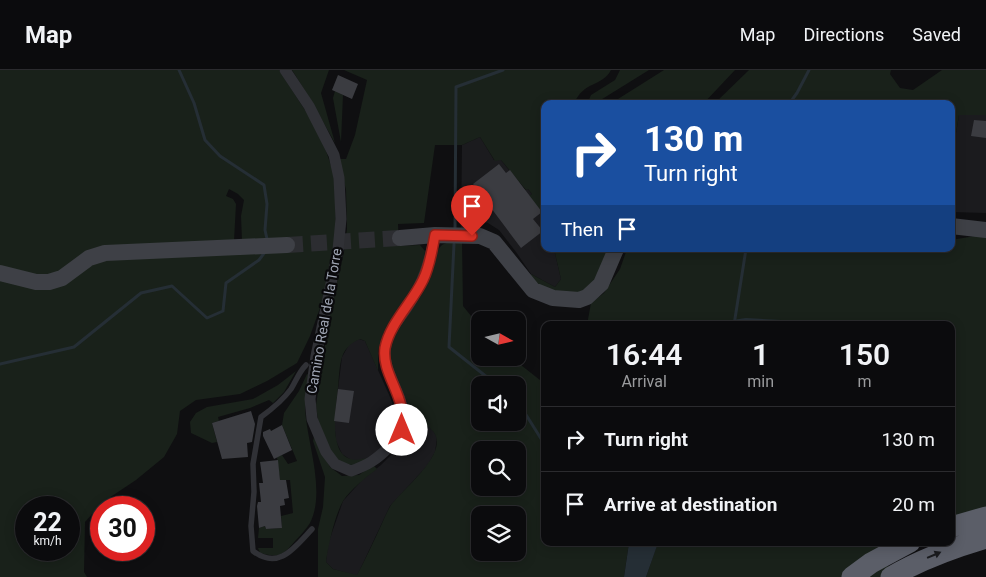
<!DOCTYPE html>
<html lang="en">
<head>
<meta charset="utf-8">
<style>
  body { margin:0; font-family:Roboto,sans-serif; background:#19191b; color:#f1f3f6; height:100vh; display:flex; flex-direction:column; font-size:19px; white-space:nowrap }
  * { box-sizing:border-box; margin:0 }
  p { font-size:16px; color:#9a9b9d }
  .icon { flex:none; width:28px; height:28px; fill:none; stroke:currentColor; stroke-width:2; stroke-linecap:round; stroke-linejoin:round }
  .map { position:relative; flex:1; overflow:hidden }
  .details { position:absolute; left:541px; top:251px; width:414px; height:225px; display:flex; flex-direction:column; background:#0b0b0d; border-radius:10px; box-shadow:0 2px 12px #0003,0 0 0 1px #2b2b2e }
  .details>* { flex:none }
  .top-card { position:absolute; left:541px; top:30px; width:414px; height:152px; border-radius:10px; box-shadow:0 2px 12px #0003,0 0 0 1px #2b2b2e; background:#1a4fa0; color:#fff; overflow:hidden }
  .needle { width:32px; rotate:98deg }
  .tools { position:absolute; left:471px; top:241px; display:grid; gap:10px }
  .tools a { display:grid; place-items:center; width:55px; height:55px; border-radius:10px; background:#0b0b0d; box-shadow:0 2px 12px #0003,0 0 0 1px #2b2b2e; font-size:25px }
  .speed { position:absolute; left:15px; top:426px; display:flex; gap:10px; font-size:25px; font-weight:700; text-align:center }
  .speed>* { display:grid; place-content:center; width:65px; height:65px; border-radius:50%; background:#0b0b0d; box-shadow:0 2px 12px #0003,0 0 0 1px #2b2b2e; line-height:1 }
  .speed small { font-size:12px; font-weight:400 }
  .speed .limit { border:8px solid #d22; background:#fff; color:#111 }
  .pin { position:absolute; display:grid; place-items:center; width:42px; height:42px; color:#fff; margin:-51px -21px; border-radius:50% 50% 50% 0; rotate:-45deg; box-shadow:0 0 5px #0007 }
  .pin .icon { rotate:45deg }
  .me { position:absolute; width:55px; margin:-28px; rotate:0deg; stroke-linejoin:round; filter:drop-shadow(0 0 4px #0008) }
  .turn { display:flex; align-items:center; gap:18px; height:105px; padding:0 20px; font-size:22px }
  .turn .icon { width:65px; height:65px; stroke-width:2.5 }
  .turn b { display:block; font-size:35px; line-height:42px }
  .then { display:flex; align-items:center; height:48px; padding:0 20px; background:#0003; gap:10px; font-size:19px }
  .eta { display:flex; justify-content:space-evenly; align-items:center; height:85px; text-align:center }
  .eta b { font-size:30px; font-weight:600; line-height:35px }
  ul { padding:0; list-style:none }
  li { display:flex; align-items:center; gap:15px; height:65px; padding:0 20px; border-top:1px solid #2b2b2e }
  li div { flex:1 }
  li b { display:block; font-size:19px }
  li em { font-style:normal }
  header { display:flex; align-items:center; gap:30px; box-sizing:border-box; height:70px; padding:0 25px; background:#0b0b0d; border-bottom:1px solid #2b2b2e }
  header strong { font-size:24px }
  nav { display:flex; gap:28px; margin-inline-start:auto; font-size:18px }
  .map>svg:first-child { display:block }
  .built { fill:#1b1b1e }
  .green { fill:#19211a; fill-rule:evenodd }
  .water { fill:#252e35 }
  .lines { fill:none; stroke-linecap:round; stroke-linejoin:round }
  .stream { stroke:#252e35; stroke-width:3 }
  .building { fill:#3b3c41 }
  .secondary-tunnel { stroke:#2c2d31; stroke-width:16; stroke-dasharray:16 8; stroke-linecap:butt }
  .lane { stroke:#303136; stroke-width:5.5 }
  .street { stroke:#303136; stroke-width:11 }
  .secondary { stroke:#3e4046; stroke-width:16 }
  .highway { stroke:#5b5e68; stroke-width:21 }
  .oneway { fill:#1a1b1e }
  .route-casing { stroke:#8d1f18; stroke-width:12 }
  .route { stroke:#d93025; stroke-width:9 }
  .labels { text-anchor:middle; dominant-baseline:central; stroke-width:4.5; stroke-linejoin:round; paint-order:stroke }
  .street-label { font-size:14px; fill:#9fa5b3; stroke:#0a0a0c }
</style>
</head>
<body>
<header>
<strong>Map</strong>
<nav><a>Map</a><a>Directions</a><a>Saved</a></nav>
</header>
<div class="map">
<svg width="986" height="507" viewBox="0 0 986 507">
  <rect width="100%" height="100%" fill="#0f0f11"/>
  <path class="built" d="M959,45H986V143L951,142V92Z
    M480,67L494,90H501L525,120L528,119L532,124L530,126L545,148V179H554L561,209L555,217L531,204L516,182L499,160L488,153L475,150L469,159L461,158L462,75Z
    M359,269L365,271L390,327L397,346V356L389,369L372,386L361,391L351,390L342,384L336,371L334,351L342,287L350,273Z
    M422,354L432,359L437,367L435,382L428,395L390,436L357,506L333,499L326,492L328,474L343,431L362,410L381,395Z"/>
  <path class="green" d="M0,0H279L314,54L326,81L335,107L336,162L325,224L310,266L297,293L267,311L240,324L196,330L180,341L177,364L164,387L136,410L103,432L85,452L84,502L87,507H0V210L40,218L58,216L74,204L94,192L112,190L291,180L293,167L242,171L241,146L244,130L238,124L229,119L226,126L233,129L236,134L234,171L104,179L84,184L55,205L46,208L27,205L0,197ZM26,438H69V480H26Z
    M292,0H329L321,23L335,73L309,27Z
    M344,0H611C602,17 583,11 574,34H545V148L529,126L532,124L528,119L526,120L501,90L495,91L480,67L462,75H435L424,153L398,154L399,176L420,175L425,181L424,193L418,211L384,262L378,281V301L365,271L360,269C351,273 345,278 342,287C339,297 339,308 338,318C335,345 325,405 372,386L362,394L351,395L340,392L329,379L319,359L316,335L330,242L344,182L347,159L346,120L339,89H346L355,65L367,10Z
    M620,0H649L599,31L588,32L591,25L615,10Z
    M664,0H735L703,34H610Z
    M749,0H891L890,4L900,18L913,20L942,0H986V45H959L951,92V34H714Z
    M335,21L343,25L341,72L333,28Z
    M975,166L986,167V437L951,447V255H790L781,250L718,252L716,255H587L591,233L604,223L620,199L627,179H951V170Z
    M462,171L463,236L480,257V288H512L545,314V472L629,473L624,507H318V459L323,437L325,407L313,371L314,367L330,397L342,406L359,405L373,395L377,399C365,408 351,419 343,431C335,445 328,476 326,492L333,499L357,505C365,490 372,475 379,460C383,452 386,443 391,435C405,416 463,373 423,354L403,373C415,345 409,335 397,308C394,301 390,292 390,283C391,261 418,230 429,209C434,200 434,185 440,177C445,171 454,172 462,171ZM480,315H518V352H480ZM480,380H518V418H480ZM480,445H518V482H480Z
    M554,179H611L594,212L582,222L553,223L528,208L531,204L555,217L561,209Z
    M296,301L284,322L273,333L269,330L250,338L218,347L219,351L212,353L217,372L212,373L191,363L190,352L196,343L207,337L253,329L278,315Z
    M307,304L311,305C309,316 305,328 305,339C307,373 326,421 310,453C306,459 300,466 295,471C283,486 278,488 260,483L258,478H273V468H258L259,458L265,456L266,459L282,458L281,446L293,443L290,410H280L277,387L282,385L288,394L297,391L282,355L284,343L299,321Z
    M658,472L884,473L890,507H646Z"/>
  <path class="water" d="M746,248L781,250L790,255H716L718,252Z
    M629,473H658L646,507H624Z"/>
  <g class="lines">
    <path class="stream" d="M179,0L194,33L205,70L220,86L264,115L267,134L265,160L267,169
      M789,34L797,23L809,0
      M455,158L456,17L503,0
      M454,174L449,277L497,315
      M734,255L746,179
      M0,294L74,277L141,223L172,216L207,248L223,241L226,213L259,190L265,182
      M518,332L545,375"/>
  </g>
  <path class="building" d="M338,5L358,14L352,29L332,20Z
    M974,50L986,51V68L971,66Z
    M499,94L506,103L510,100L542,142L533,149L543,161L521,178L473,114Z
    M338,319L354,321L349,353L334,351Z
    M251,341L255,354L252,372L247,373L248,387L222,389L212,353Z
    M282,355L292,380L274,389L263,366V362L270,359L271,361Z
    M278,390L280,410H286L289,428L284,429L285,435L280,436L282,458L266,459L265,456L259,458L257,436L258,432H261L259,413H263L260,392Z"/>
  <g class="lines">
    <path class="secondary-tunnel" d="M287,175L400,168"/>
    <path class="lane" d="M306,295C299,302 296,311 291,319C283,330 272,339 261,347L253,394L254,422L251,456L253,481C279,501 295,477 312,459"/>
    <path class="street" d="M285,0L309,36L334,85L339,108L341,149L338,180L316,286L310,329L312,349L326,382L335,394L351,401C368,395 376,390 389,377C429,337 372,308 388,268C392,256 402,246 408,236C424,211 429,193 435,165"/>
    <path class="secondary" d="M951,156L986,160
      M400,168L435,165L480,166L494,172L533,220L553,228L579,230L587,227L601,214L616,179
      M0,203L36,212H49L62,208L89,188L105,183L287,175"/>
    <path class="highway" d="M951,457L986,447
      M852,507L871,493L910,472
      M891,507C921,489 952,478 986,468"/>
  </g>
  <defs><path id="oneway-solid" d="M-6-.8H1V-3.2L6.5 0L1 3.2V.8H-6Z" transform="scale(1.25)"/></defs>
  <use class="oneway" href="#oneway-solid" transform="translate(934 485) rotate(-23)"/>
  <g class="lines">
    <g class="route-casing">
      <path id="route" d="M402,360C408,327 381,305 385,278C390,253 412,233 423,210C430,196 432,180 435,165L472,166"/>
    </g>
    <use href="#route" class="route"/>
  </g>
  <g class="labels">
    <g class="street-label">
      <text transform="translate(324 251) rotate(-80)">Camino Real de la Torre</text>
    </g>
  </g>
</svg>
<div class="tools">
<a><svg class="needle" viewBox="-14 -14 28 28"><path d="M0-13l5 13h-10z" fill="#e53935"/><path d="M0 13l5-13h-10z" fill="#9a9b9d"/></svg></a>
<a><svg class="icon" aria-label="sound" viewBox="0 0 24 24"><path d="M4 9h4l5-4v14l-5-4H4zM17 9q2 3 0 6"/></svg></a>
<a><svg class="icon" aria-label="search" viewBox="0 0 24 24"><circle cx="10" cy="10" r="6"/><path d="M15 15l6 6"/></svg></a>
<a><svg class="icon" aria-label="layers" viewBox="0 0 24 24"><path d="M12 4l9 5-9 5-9-5zM3 14l9 5 9-5"/></svg></a>
</div>
<div class="speed"><div>22<small>km/h</small></div><div class="limit">30</div></div>
<div class="pin" style="left:472px;top:166px;background:#d93025"><svg class="icon" aria-label="arrive" viewBox="0 0 24 24"><path d="M6 21V4h12l-3 4 3 4H6"/></svg></div>
<svg class="me" style="left:402px;top:360px" viewBox="-20 -20 40 40"><circle r="19" fill="#fff"/><path d="M0-13L10 11 0 6-10 11z" fill="#d93025"/></svg>
<div class="top-card">
<div class="turn"><svg class="icon" aria-label="right" viewBox="0 0 24 24"><path d="M7 20v-9h11M14 6l5 5-5 5"/></svg><div><b>130 m</b>Turn right</div></div>
<div class="then">Then<svg class="icon" aria-label="arrive" viewBox="0 0 24 24"><path d="M6 21V4h12l-3 4 3 4H6"/></svg></div>
</div>
<section class="details">
<div class="eta">
<div><b>16:44</b><p>Arrival</p></div>
<div><b>1</b><p>min</p></div>
<div><b>150</b><p>m</p></div>
</div>
<ul>
<li><svg class="icon" aria-label="right" viewBox="0 0 24 24"><path d="M7 20v-9h11M14 6l5 5-5 5"/></svg><div><b>Turn right</b></div><em>130 m</em></li>
<li><svg class="icon" aria-label="arrive" viewBox="0 0 24 24"><path d="M6 21V4h12l-3 4 3 4H6"/></svg><div><b>Arrive at destination</b></div><em>20 m</em></li>
</ul>
</section>
</div>
</body>
</html>
